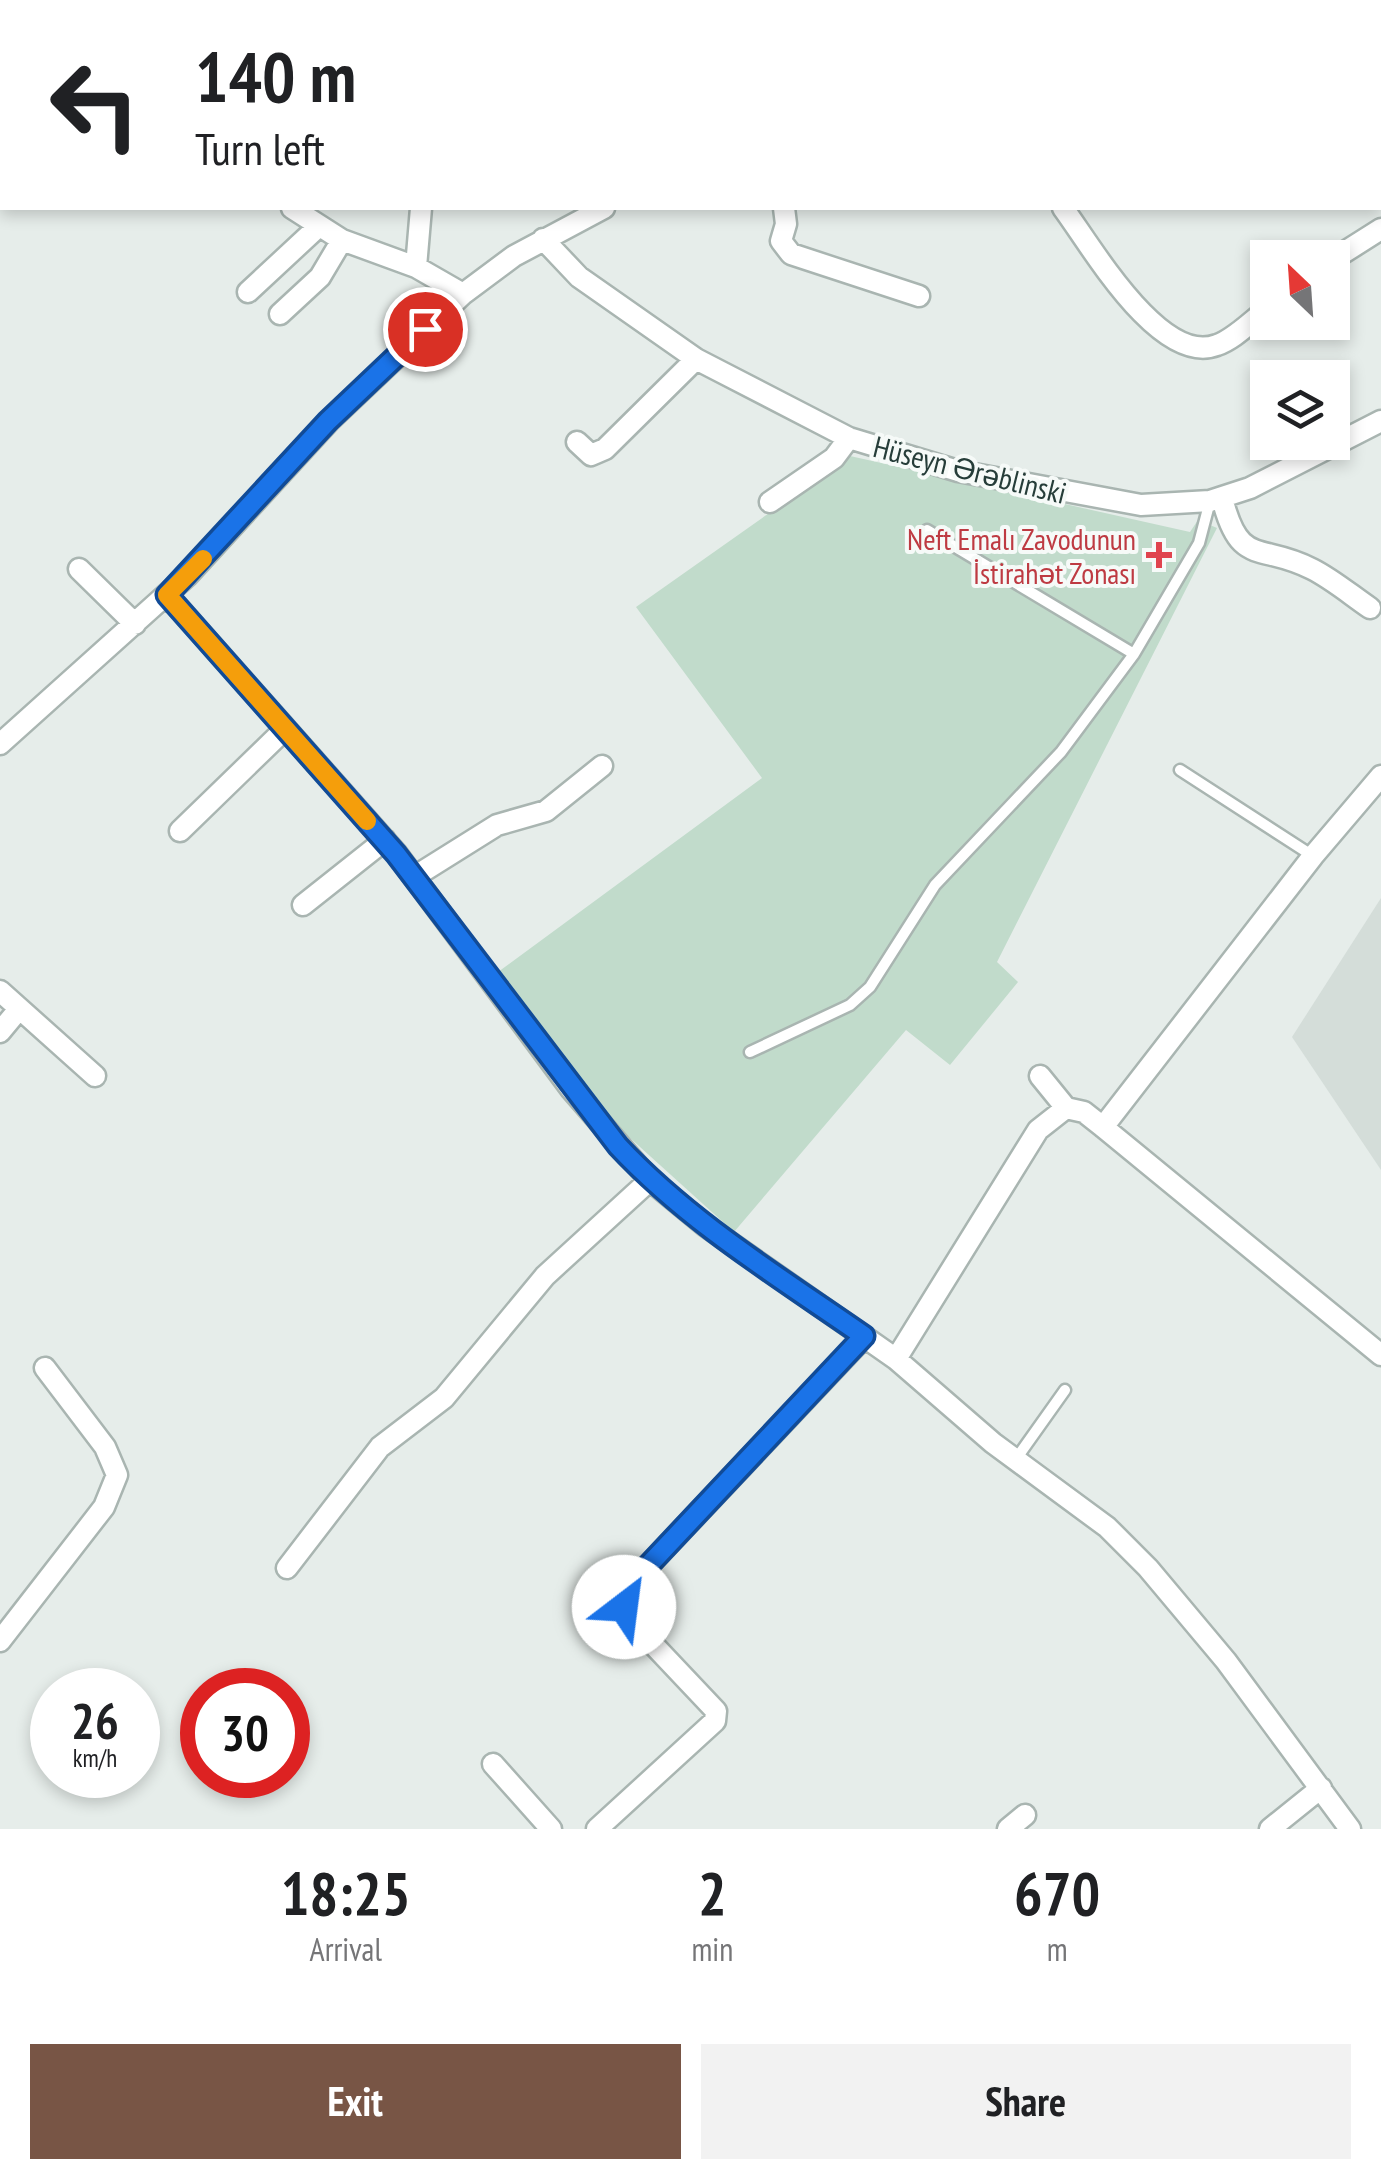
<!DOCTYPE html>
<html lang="en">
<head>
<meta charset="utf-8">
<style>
  body { margin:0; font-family:"PT Sans Narrow",sans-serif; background:#f2f2f2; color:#202124; height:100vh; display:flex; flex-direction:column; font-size:38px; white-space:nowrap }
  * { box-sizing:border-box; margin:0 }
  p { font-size:32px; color:#757577 }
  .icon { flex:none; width:55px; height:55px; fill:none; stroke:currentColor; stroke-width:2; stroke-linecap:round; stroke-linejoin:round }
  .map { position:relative; height:1829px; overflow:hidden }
  .drawer { display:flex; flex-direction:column; background:#fff; flex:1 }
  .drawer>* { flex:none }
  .banner { position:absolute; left:0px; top:0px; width:1382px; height:210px; box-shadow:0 5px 15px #0003; background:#fff; color:#202124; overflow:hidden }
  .needle { width:65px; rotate:335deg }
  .tools { position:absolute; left:1250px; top:240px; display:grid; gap:20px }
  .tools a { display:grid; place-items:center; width:100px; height:100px; border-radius:0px; background:#fff; box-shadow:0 5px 15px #0003; font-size:50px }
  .speed { position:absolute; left:30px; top:1668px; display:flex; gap:20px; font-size:50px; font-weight:700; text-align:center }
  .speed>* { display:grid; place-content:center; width:130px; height:130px; border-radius:50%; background:#fff; box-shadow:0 5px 15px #0003; line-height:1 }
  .speed small { font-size:25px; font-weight:400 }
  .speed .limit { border:15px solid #d22; background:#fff; color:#111 }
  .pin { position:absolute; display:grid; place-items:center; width:85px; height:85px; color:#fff; margin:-42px; border:5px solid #fff; border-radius:50%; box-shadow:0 2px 10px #0007 }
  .me { position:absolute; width:110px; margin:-55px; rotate:30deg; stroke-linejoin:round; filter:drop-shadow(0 0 8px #0008) }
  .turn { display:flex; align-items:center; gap:35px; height:210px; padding:0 30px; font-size:45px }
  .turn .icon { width:130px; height:130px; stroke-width:2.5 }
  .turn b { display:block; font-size:70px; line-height:85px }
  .eta { display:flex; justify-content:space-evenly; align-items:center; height:170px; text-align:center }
  .eta b { font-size:60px; font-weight:800; line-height:70px }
  .cta { display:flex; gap:20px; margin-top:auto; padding:20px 30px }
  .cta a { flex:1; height:115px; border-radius:0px; background:#785545; color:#fff; font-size:40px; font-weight:800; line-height:115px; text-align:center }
  .cta a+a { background:#f2f2f2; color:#202124 }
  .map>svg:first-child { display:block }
  .built { fill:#d4ddd9 }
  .green { fill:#c1dbcb }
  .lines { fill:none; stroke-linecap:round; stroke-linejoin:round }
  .service-casing { stroke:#a9b5b1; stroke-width:15 }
  .minor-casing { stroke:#a9b5b1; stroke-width:25 }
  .service { stroke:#fff; stroke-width:10 }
  .minor { stroke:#fff; stroke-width:20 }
  .route-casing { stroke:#114b97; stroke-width:25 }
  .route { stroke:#1a73e8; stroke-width:18 }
  .slow { stroke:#f59e0b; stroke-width:18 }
  .health-dot { fill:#e0444e; stroke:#f6faf8; stroke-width:4 }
  .labels { text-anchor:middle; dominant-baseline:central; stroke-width:8; stroke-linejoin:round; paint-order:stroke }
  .street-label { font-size:30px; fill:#263d39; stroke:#f6faf8 }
  .health-label { font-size:30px; fill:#be3a42; stroke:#f6faf8; text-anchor:end }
</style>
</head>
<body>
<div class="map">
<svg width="1381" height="1829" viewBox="0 0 1381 1829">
  <rect width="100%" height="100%" fill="#e6edea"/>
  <path class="built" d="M1381,898V1170L1292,1037Z"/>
  <path class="green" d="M850,456L1190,532L1198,520L1217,528L997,962L1018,982L950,1065L906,1030L734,1232L619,1128L498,972L762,778L636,607Z"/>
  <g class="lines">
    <g class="service-casing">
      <path id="service" d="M927,530L1134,654
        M1180,770L1313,856
        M750,1052L850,1005L870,987L935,885L1061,752L1134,654L1199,543L1210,501
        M1016,1459L1065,1390"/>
    </g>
    <g class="minor-casing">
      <path id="minor" d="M921,0L923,2
        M1189,0L1191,2
        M171,2L172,0
        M355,2L358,0
        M586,2L587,0
        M938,2L941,0
        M0,77H2
        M0,111L2,109
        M292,208L342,240L416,267L463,294
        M784,208L786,224L781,241L791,254L919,296
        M1063,208C1090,244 1160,367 1217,345C1235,339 1252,320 1268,309
        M543,239L579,277L696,359L849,438L958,471L1141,505L1210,501L1250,488L1381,421
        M1332,260L1381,229
        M416,267L421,208
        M248,292L319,226
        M280,314L320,277L342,240
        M577,442L591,455L605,449L696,359
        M1222,498C1240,569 1260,542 1312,569C1332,579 1351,595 1370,608
        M770,502L834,458L849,438
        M79,569L135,624
        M167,595L396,853L571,1089L650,1180L706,1226L896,1359L993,1443L1107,1527L1148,1568L1226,1661L1350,1829
        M0,744L187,576L329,421L463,294L514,256L604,208
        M180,831L284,730
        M414,877L497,825L546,811L602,766
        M303,905L385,840
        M0,991L95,1076
        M0,1032L19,1009
        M1040,1076L1066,1108
        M1103,1127L1313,856L1381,776
        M896,1359L1038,1130L1066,1108L1084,1112L1103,1127L1381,1355
        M287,1568L380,1447L444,1398L545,1276L650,1180
        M0,1641L104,1507L117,1475L105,1447L45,1368
        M493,1764L551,1829
        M597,1829L715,1721L716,1711L630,1620L624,1607L630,1585L864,1337
        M1008,1829L1025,1815
        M1270,1829L1321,1788"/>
    </g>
    <use href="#service" class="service"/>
    <use href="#minor" class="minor"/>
  </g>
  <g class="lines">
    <g class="route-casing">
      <path id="route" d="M425,329L328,421L167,595L396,854L618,1146C689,1222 779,1277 864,1336L630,1585L624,1607"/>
    </g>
    <use href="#route" class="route"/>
    <path class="slow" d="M203,559L167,595L367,821"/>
  </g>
  <path class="health-dot" d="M1154 540h10v10h10v10h-10v10h-10v-10h-10v-10h10z"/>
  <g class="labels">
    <g class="street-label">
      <text transform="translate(970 469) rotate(14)">Hüseyn Ərəblinski</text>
    </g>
    <g class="health-label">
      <text x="1136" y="538">Neft Emalı Zavodunun<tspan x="1136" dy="34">İstirahət Zonası</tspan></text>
    </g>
  </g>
</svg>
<div class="tools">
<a><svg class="needle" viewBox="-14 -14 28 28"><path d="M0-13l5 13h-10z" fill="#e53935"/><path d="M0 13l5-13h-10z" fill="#757577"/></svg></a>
<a><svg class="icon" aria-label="layers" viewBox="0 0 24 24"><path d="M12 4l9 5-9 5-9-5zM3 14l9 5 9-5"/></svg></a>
</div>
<div class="speed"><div>26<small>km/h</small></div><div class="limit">30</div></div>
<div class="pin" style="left:425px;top:329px;background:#d93025"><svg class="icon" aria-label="arrive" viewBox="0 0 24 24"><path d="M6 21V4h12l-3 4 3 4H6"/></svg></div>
<svg class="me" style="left:624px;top:1607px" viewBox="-20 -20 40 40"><circle r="19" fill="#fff"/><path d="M0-13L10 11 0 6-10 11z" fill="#1a73e8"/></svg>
<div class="banner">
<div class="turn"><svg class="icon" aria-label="left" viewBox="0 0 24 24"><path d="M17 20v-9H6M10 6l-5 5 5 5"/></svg><div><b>140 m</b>Turn left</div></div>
</div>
</div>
<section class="drawer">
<div class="eta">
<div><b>18:25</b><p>Arrival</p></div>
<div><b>2</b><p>min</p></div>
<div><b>670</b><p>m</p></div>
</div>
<div class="cta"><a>Exit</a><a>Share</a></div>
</section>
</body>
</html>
